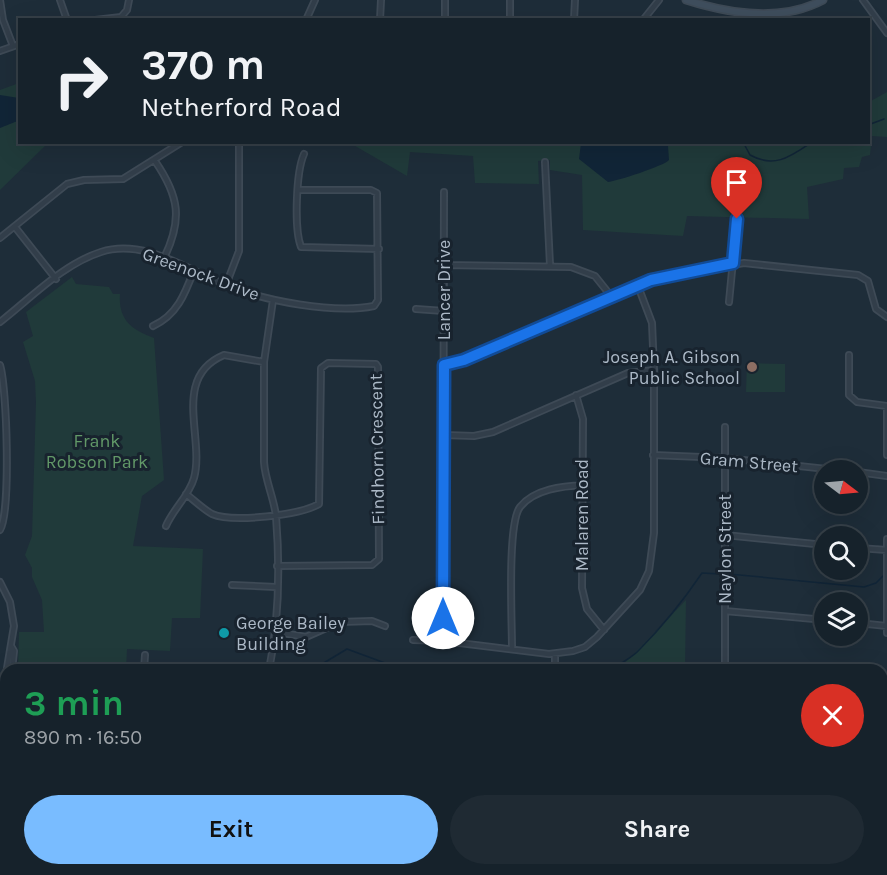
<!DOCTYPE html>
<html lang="en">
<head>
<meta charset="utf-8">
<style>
  body { margin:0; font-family:Karla,sans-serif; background:#1f2a33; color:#f1f3f6; height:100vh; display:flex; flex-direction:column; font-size:22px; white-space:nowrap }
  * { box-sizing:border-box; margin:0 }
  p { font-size:20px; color:#9ea4a9 }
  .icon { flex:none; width:33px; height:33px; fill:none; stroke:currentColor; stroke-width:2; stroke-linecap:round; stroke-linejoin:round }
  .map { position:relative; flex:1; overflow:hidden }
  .sheet { position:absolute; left:0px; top:664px; width:888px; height:212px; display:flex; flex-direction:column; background:#16222b; border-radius:18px 18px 0 0; box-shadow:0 6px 24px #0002,0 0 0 2px #353f47 }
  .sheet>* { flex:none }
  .top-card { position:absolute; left:18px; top:18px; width:852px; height:126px; border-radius:0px; box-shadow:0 6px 24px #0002,0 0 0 2px #353f47; background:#16222b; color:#f1f3f6; overflow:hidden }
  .needle { width:39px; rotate:106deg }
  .buttons { position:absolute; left:814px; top:460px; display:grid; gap:12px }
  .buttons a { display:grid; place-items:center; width:54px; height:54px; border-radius:50%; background:#16222b; box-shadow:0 6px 24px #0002,0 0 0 2px #353f47; font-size:30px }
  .pin { position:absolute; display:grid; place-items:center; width:51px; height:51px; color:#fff; margin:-62px -26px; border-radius:50% 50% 50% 0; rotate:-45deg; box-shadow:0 0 6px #0007 }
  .pin .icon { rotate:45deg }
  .me { position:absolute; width:66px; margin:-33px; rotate:0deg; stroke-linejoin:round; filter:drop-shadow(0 0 4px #0008) }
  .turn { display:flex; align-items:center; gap:21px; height:126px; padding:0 24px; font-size:27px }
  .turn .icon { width:78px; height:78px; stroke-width:2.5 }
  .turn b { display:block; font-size:42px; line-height:51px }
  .round { display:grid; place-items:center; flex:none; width:63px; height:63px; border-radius:32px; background:#1f2a33 }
  .summary { display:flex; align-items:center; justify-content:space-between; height:102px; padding:0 24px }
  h1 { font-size:36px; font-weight:700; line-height:45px; color:#1e9e55 }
  .cta { display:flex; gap:12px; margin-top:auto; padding:12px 24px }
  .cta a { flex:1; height:69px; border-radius:36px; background:#79bcff; color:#111; font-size:24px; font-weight:700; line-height:69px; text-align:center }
  .cta a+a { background:#1f2a33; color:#f1f3f6 }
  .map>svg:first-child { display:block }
  .green { fill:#203a3a }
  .water { fill:#112537 }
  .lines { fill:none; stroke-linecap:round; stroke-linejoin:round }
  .stream { stroke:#112537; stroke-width:1.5 }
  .street-casing { stroke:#3e4a56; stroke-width:8 }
  .secondary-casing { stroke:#3e4a56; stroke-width:9 }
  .street { stroke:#323e4a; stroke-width:4.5 }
  .secondary { stroke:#3f4e5d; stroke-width:6 }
  .route-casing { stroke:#114b97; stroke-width:15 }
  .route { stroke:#1a73e8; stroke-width:10 }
  .education-dot { fill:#8d6e63; stroke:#18232e; stroke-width:2 }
  .culture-dot { fill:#0f9aa8; stroke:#18232e; stroke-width:2 }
  .labels { text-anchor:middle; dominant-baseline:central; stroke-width:6; stroke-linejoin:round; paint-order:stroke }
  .street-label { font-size:18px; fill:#acb9c7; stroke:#18232e }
  .poi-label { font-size:18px; fill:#acb9c7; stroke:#18232e; text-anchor:end }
  .park-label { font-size:18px; fill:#629968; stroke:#18232e }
</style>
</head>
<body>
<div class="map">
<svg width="887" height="875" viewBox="0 0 887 875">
  <rect width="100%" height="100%" fill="#1e2d39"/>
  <path class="green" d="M19,83L20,142L119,143L47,144L0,190V90Z
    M887,92V137L872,136L870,155L862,157L859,167L844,168L843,179L807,187L809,219L687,216L683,236L583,230L582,175L550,170V160L538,161L539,184L475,183L473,156L410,152L407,176L350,143L868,142L869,102Z
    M72,277L76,284L109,287L113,294H120C118,320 132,330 154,338L164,480L142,496L133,546L203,549L200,618H172L170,651L127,649L126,670H23L18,668L19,632H44L42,600L32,577V568L25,555L32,536L36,402L35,381L23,342L33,336L26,312Z
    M747,363L785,364V392H746Z
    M686,600L685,670H618Z"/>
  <path class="water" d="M0,95L19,98L20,120L0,128Z
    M581,143H661L668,146L669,160C664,166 617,181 608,182L579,159Z"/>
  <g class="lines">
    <path class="stream" d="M868,125L884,119
      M743,142L750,155C775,169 791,156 812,142
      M729,574L864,587L876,583L883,576
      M624,663L658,670
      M312,670L347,649L404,670
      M614,670C620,662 631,659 639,650C663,626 683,601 702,573L721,574
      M671,670H678"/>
    <g class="street-casing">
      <path id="street" d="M0,0L3,20L13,46
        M60,0L67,20
        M863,0L887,33
        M95,20L121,17L127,10L129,0
        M306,20L315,0
        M380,20L381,0
        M445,20V0
        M510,20V0
        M574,20L575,0
        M643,20L659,0
        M0,51L20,44
        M304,154C296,172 294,229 301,247L379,249
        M155,161C179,196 183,219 164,258
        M545,162L550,265
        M15,227L56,279
        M0,238L67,184L84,180L123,179L182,142
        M443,265L571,267L595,276L611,296
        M226,285L239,251V142
        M729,302L737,219
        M416,309L444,311
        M0,322C31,298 63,264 101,252C144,238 188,270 226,285C264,301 334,314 374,306L378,300L377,193L371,190H298
        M153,326C177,315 185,294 194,270
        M849,355V395L857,402L887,406
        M0,365C7,387 11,512 0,530
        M444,365L464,360L611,296L668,276L744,263L858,275L868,281L876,309L887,317
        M576,395L583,419L582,588L587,609L604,630
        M887,406V455
        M444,435L474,436L493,432L628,373L654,370
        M653,455L725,458L845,471
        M858,472L887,476
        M186,494C194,500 203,509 212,514C233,523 300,515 319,504L321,368L328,363L376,364L378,367L379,559L372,565L277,566
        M166,526C173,509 189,496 194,478C205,438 171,377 224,355L264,362
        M725,535L825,545
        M887,539V633
        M858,548L887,550
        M0,582L10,602L14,626L0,710
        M232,585L276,587
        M725,611L825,620
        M858,623L887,626
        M277,632L306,637L340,622L372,621L385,626
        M413,640L443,641L549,654L573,651L585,647L597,637L640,590L649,571L654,533V370L652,323L638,286
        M443,641L444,192
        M11,646L14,651L12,670
        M512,648C512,622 507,524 520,507C534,489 563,486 584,485
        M144,669L160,670
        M144,670L145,655
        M269,670C279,621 280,567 276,516C274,498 265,480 264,462V362L273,300
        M555,670V654
        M725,670V427
        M882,693H887
        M0,734L2,717L6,713
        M0,774L6,797
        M0,833L6,831
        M882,868L887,869
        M26,870V875
        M237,870L242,875
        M417,870L421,875
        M498,870V875
        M266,875L271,870
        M846,875V870"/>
    </g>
    <g class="secondary-casing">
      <path id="secondary" d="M686,0C730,14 782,22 823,0
        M0,681H6
        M0,690H6
        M882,785H887
        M632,870V875"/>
    </g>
    <use href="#street" class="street"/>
    <use href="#secondary" class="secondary"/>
  </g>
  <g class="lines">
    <g class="route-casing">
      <path id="route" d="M443,618L444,365L464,360L651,280L733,263L737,219"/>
    </g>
    <use href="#route" class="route"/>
  </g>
  <circle class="education-dot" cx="752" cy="367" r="6"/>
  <circle class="culture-dot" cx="224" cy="633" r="6"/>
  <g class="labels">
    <g class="street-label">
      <text transform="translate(201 274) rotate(20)">Greenock Drive</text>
      <text transform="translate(444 290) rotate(-90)">Lancer Drive</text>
      <text transform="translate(377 449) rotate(-91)">Findhorn Crescent</text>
      <text transform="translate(749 462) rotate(5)">Gram Street</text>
      <text transform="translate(582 515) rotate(-90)">Malaren Road</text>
      <text transform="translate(725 549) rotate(-90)">Naylon Street</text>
    </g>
    <g class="poi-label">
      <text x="740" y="357">Joseph A. Gibson<tspan x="740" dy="21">Public School</tspan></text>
      <text x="236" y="623" text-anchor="start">George Bailey<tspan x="236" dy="21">Building</tspan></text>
    </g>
    <g class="park-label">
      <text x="97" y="441">Frank<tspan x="97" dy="21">Robson Park</tspan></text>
    </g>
  </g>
</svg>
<div class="buttons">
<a><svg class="needle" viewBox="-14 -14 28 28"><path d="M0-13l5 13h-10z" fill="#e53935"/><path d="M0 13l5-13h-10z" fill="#9ea4a9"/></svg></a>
<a><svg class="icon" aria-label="search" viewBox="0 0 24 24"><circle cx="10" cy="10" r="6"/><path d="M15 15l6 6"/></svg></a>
<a><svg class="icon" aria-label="layers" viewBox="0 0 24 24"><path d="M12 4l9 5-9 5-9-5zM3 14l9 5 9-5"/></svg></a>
</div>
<div class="pin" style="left:737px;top:219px;background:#d93025"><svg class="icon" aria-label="arrive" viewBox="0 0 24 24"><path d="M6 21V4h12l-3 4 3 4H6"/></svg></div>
<svg class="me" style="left:443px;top:618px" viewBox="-20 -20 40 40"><circle r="19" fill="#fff"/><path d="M0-13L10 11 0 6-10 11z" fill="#1a73e8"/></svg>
<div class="top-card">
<div class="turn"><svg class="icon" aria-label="right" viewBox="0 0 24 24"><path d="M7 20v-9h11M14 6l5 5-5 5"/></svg><div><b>370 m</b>Netherford Road</div></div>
</div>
<section class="sheet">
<div class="summary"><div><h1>3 min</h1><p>890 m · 16:50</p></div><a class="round" style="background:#d93025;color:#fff"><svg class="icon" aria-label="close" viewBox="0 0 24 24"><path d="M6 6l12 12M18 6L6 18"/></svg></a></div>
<div class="cta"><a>Exit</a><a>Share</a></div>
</section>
</div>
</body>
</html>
